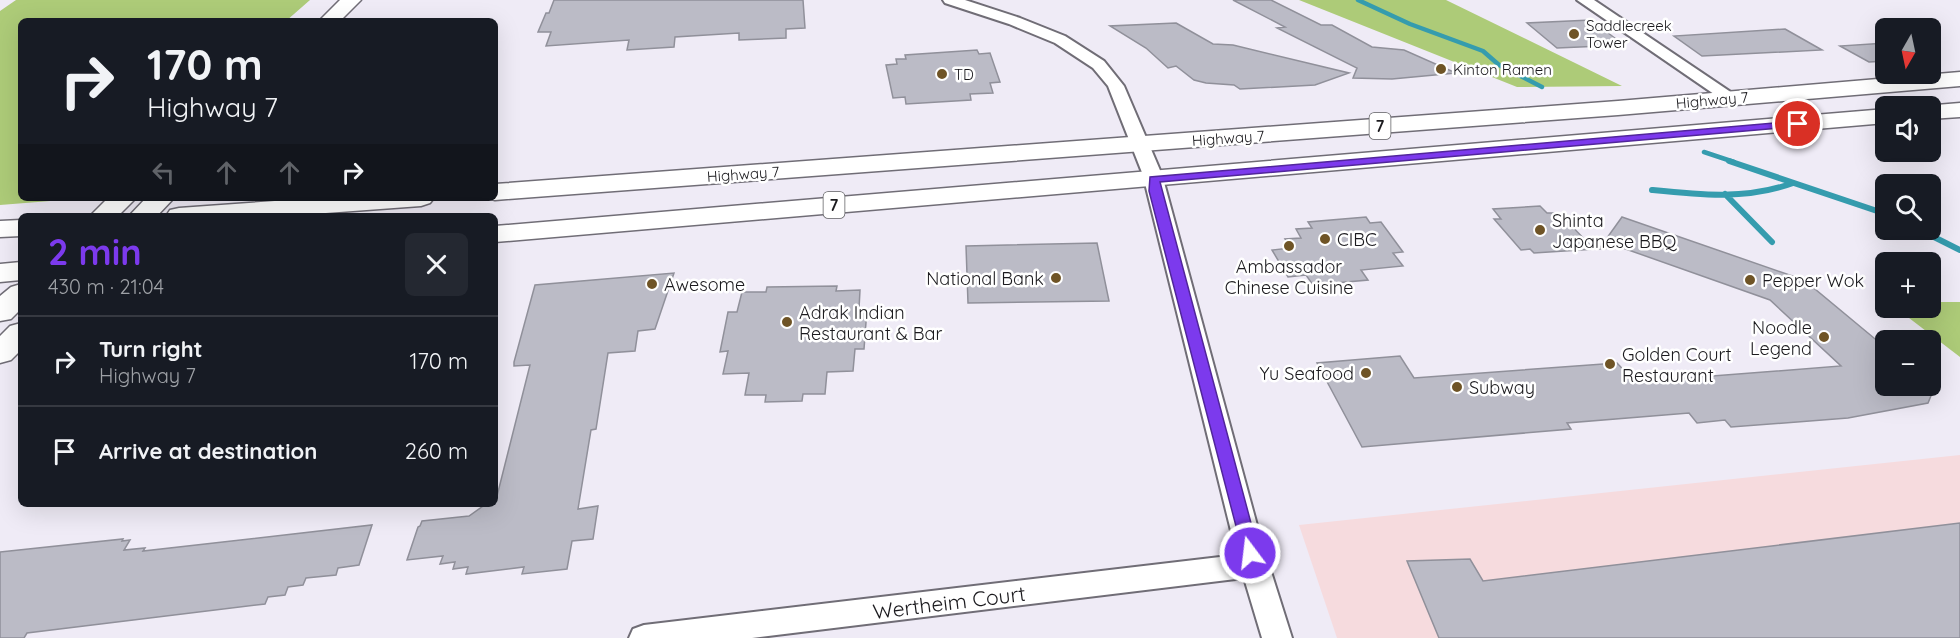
<!DOCTYPE html>
<html lang="en">
<head>
<meta charset="utf-8">
<style>
  body { margin:0; font-family:Quicksand,sans-serif; background:#242831; color:#f1f3f6; height:100vh; display:flex; flex-direction:column; font-size:22px; white-space:nowrap }
  * { box-sizing:border-box; margin:0 }
  p { font-size:20px; color:#9ea1a6 }
  .icon { flex:none; width:33px; height:33px; fill:none; stroke:currentColor; stroke-width:2; stroke-linecap:round; stroke-linejoin:round }
  .map { position:relative; flex:1; overflow:hidden }
  .drawer { position:absolute; left:18px; top:213px; width:480px; height:294px; display:flex; flex-direction:column; background:#171b24; border-radius:9px; box-shadow:0 6px 24px #0002 }
  .drawer>* { flex:none }
  .banner { position:absolute; left:18px; top:18px; width:480px; height:183px; border-radius:9px; box-shadow:0 6px 24px #0002; background:#171b24; color:#f1f3f6; overflow:hidden }
  .needle { width:39px; rotate:189deg }
  .fabs { position:absolute; left:1875px; top:18px; display:grid; gap:12px }
  .fabs a { display:grid; place-items:center; width:66px; height:66px; border-radius:9px; background:#171b24; box-shadow:0 6px 24px #0002; font-size:30px }
  .pin { position:absolute; display:grid; place-items:center; width:51px; height:51px; color:#fff; margin:-26px; border:3px solid #fff; border-radius:50%; box-shadow:0 2px 6px #0007 }
  .me { position:absolute; width:66px; margin:-33px; rotate:345deg; stroke-linejoin:round; filter:drop-shadow(0 0 4px #0008) }
  .turn { display:flex; align-items:center; gap:21px; height:126px; padding:0 30px; font-size:27px }
  .turn .icon { width:78px; height:78px; stroke-width:2.5 }
  .turn b { display:block; font-size:42px; line-height:51px }
  .lanes { display:flex; align-items:center; height:57px; padding:0 30px; background:#0003; justify-content:center; gap:30px; direction:ltr }
  .lanes .off { opacity:.35 }
  .round { display:grid; place-items:center; flex:none; width:63px; height:63px; border-radius:9px; background:#242831 }
  .summary { display:flex; align-items:center; justify-content:space-between; height:102px; padding:0 30px }
  h1 { font-size:36px; font-weight:700; line-height:45px; color:#7c3aed }
  ul { padding:0; list-style:none }
  li { display:flex; align-items:center; gap:18px; height:90px; padding:0 30px; border-top:2px solid #363941 }
  li div { flex:1 }
  li b { display:block; font-size:22px }
  li em { font-style:normal }
  .map>svg:first-child { display:block }
  .industrial { fill:#f6dbde }
  .green { fill:#adcb78 }
  .lines { fill:none; stroke-linecap:round; stroke-linejoin:round }
  .stream-far1 { stroke:#359cae; stroke-width:4.5 }
  .stream { stroke:#359cae; stroke-width:6 }
  .building { fill:#bbbbc6; stroke:#90909a; stroke-width:1.5 }
  .minor-casing { stroke:#706d76; stroke-width:4 }
  .major-casing { stroke:#706d76; stroke-width:3 }
  .minor { fill:#fff; fill-rule:evenodd }
  .major { fill:#fff; fill-rule:evenodd }
  .route { fill:#7c3aed; stroke:#51269a; stroke-width:1.5 }
  .poi-dot { fill:#6f5426; stroke:#fff; stroke-width:2 }
  .labels { text-anchor:middle; dominant-baseline:central; stroke-width:5; stroke-linejoin:round; paint-order:stroke }
  .far-poi-label { font-size:15px; fill:#1b1a1e; stroke:#fff; text-anchor:start }
  .far-street-label { font-size:15px; fill:#1b1a1e; stroke:#fff }
  .shield { fill:#fff; stroke:#5f5f62; stroke-width:1.5 }
  .shield-label { font-size:16px; font-weight:bold; fill:#1b1a1e }
  .poi-label { font-size:18px; fill:#1b1a1e; stroke:#fff; text-anchor:start }
  .near-street-label { font-size:21px; fill:#1b1a1e; stroke:#fff }
</style>
</head>
<body>
<div class="map">
<svg width="1960" height="638" viewBox="0 0 1960 638">
  <rect width="100%" height="100%" fill="#efebf6"/>
  <path class="industrial" d="M1960,455V638H1337L1299,525Z"/>
  <path class="green" d="M16,0H310L286,21H21V198H88L0,205V11Z
    M1299,0H1446L1622,86L1517,87Z
    M1931,302H1960V357L1896,308H1930Z"/>
  <g class="lines">
    <path class="stream-far1" d="M1358,0L1410,24L1483,51L1499,65L1542,87
      M1704,152L1734,162"/>
    <path class="stream" d="M1729,161L1886,214
      M1652,190C1700,195 1747,200 1793,183
      M1725,194L1772,242
      M1920,230L1960,250"/>
  </g>
  <path class="building" d="M554,0H803L805,28L786,29V38L739,40V33L675,37L674,47L627,50L629,40L546,46L551,32H538L546,13H549Z
    M1233,0H1271L1321,25H1332L1372,47L1404,50L1456,73L1392,79L1353,78L1357,68L1277,28L1285,27Z
    M1591,20L1624,45L1557,48L1527,23Z
    M1176,23L1213,44L1233,45L1349,73L1315,85L1240,89L1234,85L1206,83L1194,80L1176,66L1168,68L1146,48L1110,26Z
    M1785,29L1822,50L1702,56L1674,36Z
    M1886,43V61L1869,62L1840,46Z
    M977,50L979,54L990,53L1000,82L990,83L993,93L970,94L971,100L906,104L905,97L893,98L886,65L897,64L896,59H906L905,55Z
    M1540,206L1547,213H1559L1594,249L1534,253L1530,249L1521,250L1494,219H1501L1493,209Z
    M1366,217L1370,223L1381,222L1403,252L1393,253L1403,266L1361,270L1368,280L1313,285L1306,275L1288,277L1272,250L1291,248L1285,239L1301,238L1296,229L1312,228L1308,222Z
    M1622,217L1804,280L1886,348V386H1935L1928,403L1848,418L1731,427L1725,420L1697,423L1689,413L1567,423L1571,429L1362,447L1317,363L1400,356L1414,378L1617,363L1635,382L1841,366L1770,300L1620,247L1599,249Z
    M1097,243L1109,301L968,303L966,246Z
    M674,273L655,329L638,331L635,351L608,353L596,429L591,430L578,509L598,506L593,539L572,541L567,569L522,574L524,567L466,574L468,567L453,569L455,562L440,564L443,556L407,560L418,527L420,526L422,521L469,516L486,504H495L530,365L514,366V362L535,285Z
    M837,286L836,291L860,290L859,309H867L864,349H855L853,371L827,372L825,394H803L802,401L765,402L766,395H745L749,373L723,374L728,351L720,352L728,312H737L742,292H766L767,287Z
    M1960,523V638H1439L1407,561L1470,559L1483,581Z
    M372,525L359,565L338,568L336,575L306,578L303,585L288,587L285,595L268,597L265,604L27,633L24,638H0V552L123,539L122,541L130,540L124,550L145,548L143,551Z"/>
  <g class="lines">
    <g class="minor-casing">
      <path id="minor" d="M943,0H965L1020,18L1065,36L1104,61L1124,86L1162,175L1261,540L1292,638H1262L1244,578L752,638H629L633,629L644,625L1237,555L1143,175L1108,86L1093,68L1055,43L1009,24L945,3Z
        M1577,0H1594L1741,99L1733,104L1727,103Z"/>
    </g>
    <g class="major-casing">
      <path id="major" d="M340,0H361L340,21H319Z
        M1960,72V86L1618,115L495,200L488,198H495V184L1618,101Z
        M1960,103V117L1930,119V106H1924Z
        M1886,109V123L495,242V226Z
        M108,198H136L118,216H90Z
        M146,198H174L157,216H129Z
        M316,198H434L430,203L421,206L285,216H166L170,210L179,208Z
        M21,220V236L0,237V221Z
        M21,262V280L0,282V264Z
        M21,284V309L11,319L0,321V296L11,287Z
        M21,323V350L11,360L0,363V336L10,326Z"/>
    </g>
    <use href="#minor" class="minor"/>
    <use href="#major" class="major"/>
  </g>
  <path class="route" d="M1798,121L1804,124L1802,126L1160,182L1259,553L1256,557L1250,559L1244,557L1149,191L1150,177Z"/>
  <g class="poi-dot">
    <circle cx="1574" cy="34" r="6"/>
    <circle cx="1441" cy="69" r="6"/>
    <circle cx="942" cy="74" r="6"/>
    <circle cx="1540" cy="230" r="6"/>
    <circle cx="1325" cy="239" r="6"/>
    <circle cx="1289" cy="246" r="6"/>
    <circle cx="1056" cy="278" r="6"/>
    <circle cx="1750" cy="280" r="6"/>
    <circle cx="652" cy="284" r="6"/>
    <circle cx="787" cy="322" r="6"/>
    <circle cx="1824" cy="337" r="6"/>
    <circle cx="1610" cy="364" r="6"/>
    <circle cx="1366" cy="373" r="6"/>
    <circle cx="1457" cy="387" r="6"/>
  </g>
  <g class="labels">
    <g class="far-poi-label">
      <text x="1586" y="25">Saddlecreek<tspan x="1586" dy="17">Tower</tspan></text>
      <text x="1453" y="69">Kinton Ramen</text>
      <text x="954" y="74">TD</text>
    </g>
    <g class="far-street-label">
      <text transform="translate(1712 100) rotate(-5)">Highway 7</text>
      <text transform="translate(1228 138) rotate(-4)">Highway 7</text>
      <text transform="translate(743 174) rotate(-4)">Highway 7</text>
    </g>
    <g class="shield">
      <rect x="1369.5" y="113" width="21" height="26" rx="4.5"/>
      <rect x="823.5" y="192" width="21" height="26" rx="4.5"/>
    </g>
    <g class="shield-label">
      <text x="1380" y="126">7</text>
      <text x="834" y="205">7</text>
    </g>
    <g class="poi-label">
      <text x="1552" y="220">Shinta<tspan x="1552" dy="21">Japanese BBQ</tspan></text>
      <text x="1337" y="239">CIBC</text>
      <text x="1289" y="266" text-anchor="middle">Ambassador<tspan x="1289" dy="21">Chinese Cuisine</tspan></text>
      <text x="1044" y="278" text-anchor="end">National Bank</text>
      <text x="1762" y="280">Pepper Wok</text>
      <text x="664" y="284">Awesome</text>
      <text x="799" y="312">Adrak Indian<tspan x="799" dy="21">Restaurant &amp; Bar</tspan></text>
      <text x="1812" y="327" text-anchor="end">Noodle<tspan x="1812" dy="21">Legend</tspan></text>
      <text x="1622" y="354">Golden Court<tspan x="1622" dy="21">Restaurant</tspan></text>
      <text x="1354" y="373" text-anchor="end">Yu Seafood</text>
      <text x="1469" y="387">Subway</text>
    </g>
    <g class="near-street-label">
      <text transform="translate(949 602) rotate(-7)">Wertheim Court</text>
    </g>
  </g>
</svg>
<div class="fabs">
<a><svg class="needle" viewBox="-14 -14 28 28"><path d="M0-13l5 13h-10z" fill="#e53935"/><path d="M0 13l5-13h-10z" fill="#9ea1a6"/></svg></a>
<a><svg class="icon" aria-label="sound" viewBox="0 0 24 24"><path d="M4 9h4l5-4v14l-5-4H4zM17 9q2 3 0 6"/></svg></a>
<a><svg class="icon" aria-label="search" viewBox="0 0 24 24"><circle cx="10" cy="10" r="6"/><path d="M15 15l6 6"/></svg></a>
<a>+</a>
<a>−</a>
</div>
<div class="pin" style="left:1798px;top:124px;background:#d93025"><svg class="icon" aria-label="arrive" viewBox="0 0 24 24"><path d="M6 21V4h12l-3 4 3 4H6"/></svg></div>
<svg class="me" style="left:1250px;top:553px" viewBox="-20 -20 40 40"><circle r="17" fill="#7c3aed" stroke="#fff" stroke-width="3"/><path d="M0-11L8 9 0 5-8 9z" fill="#fff"/></svg>
<div class="banner">
<div class="turn"><svg class="icon" aria-label="right" viewBox="0 0 24 24"><path d="M7 20v-9h11M14 6l5 5-5 5"/></svg><div><b>170 m</b>Highway 7</div></div>
<div class="lanes"><svg class="icon off" aria-label="left" viewBox="0 0 24 24"><path d="M17 20v-9H6M10 6l-5 5 5 5"/></svg><svg class="icon off" aria-label="ahead" viewBox="0 0 24 24"><path d="M12 20V5M6 11l6-6 6 6"/></svg><svg class="icon off" aria-label="ahead" viewBox="0 0 24 24"><path d="M12 20V5M6 11l6-6 6 6"/></svg><svg class="icon" aria-label="right" viewBox="0 0 24 24"><path d="M7 20v-9h11M14 6l5 5-5 5"/></svg></div>
</div>
<section class="drawer">
<div class="summary"><div><h1>2 min</h1><p>430 m · 21:04</p></div><a class="round"><svg class="icon" aria-label="close" viewBox="0 0 24 24"><path d="M6 6l12 12M18 6L6 18"/></svg></a></div>
<ul>
<li><svg class="icon" aria-label="right" viewBox="0 0 24 24"><path d="M7 20v-9h11M14 6l5 5-5 5"/></svg><div><b>Turn right</b><p>Highway 7</p></div><em>170 m</em></li>
<li><svg class="icon" aria-label="arrive" viewBox="0 0 24 24"><path d="M6 21V4h12l-3 4 3 4H6"/></svg><div><b>Arrive at destination</b></div><em>260 m</em></li>
</ul>
</section>
</div>
</body>
</html>
